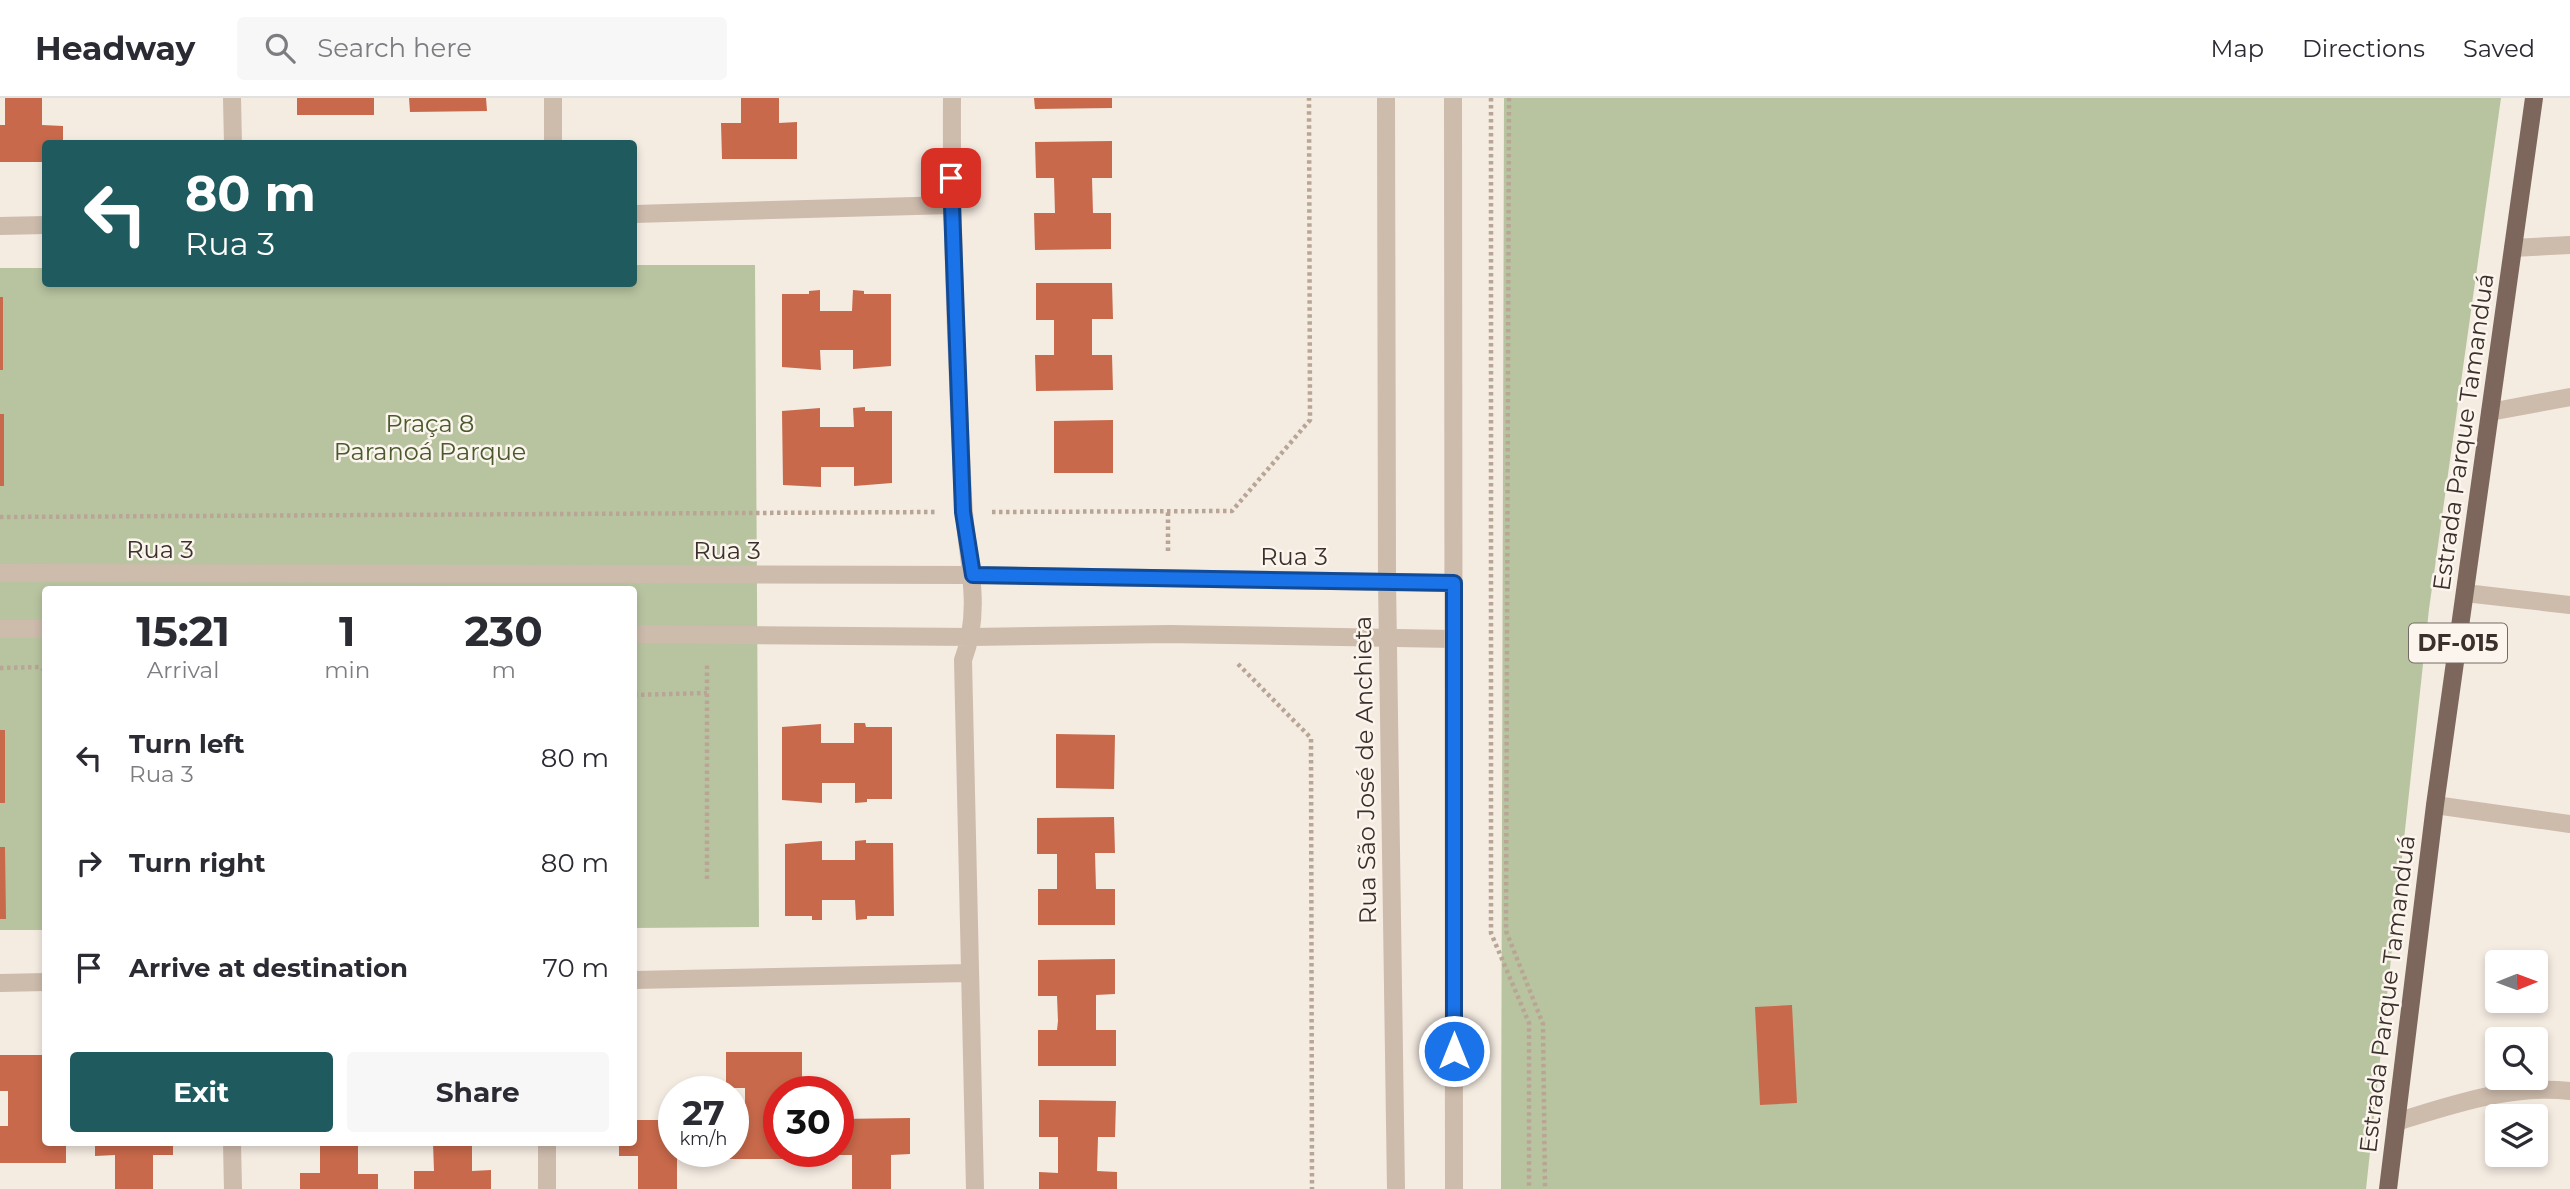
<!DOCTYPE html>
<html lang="en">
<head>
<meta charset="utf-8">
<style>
  body { margin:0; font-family:Montserrat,sans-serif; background:#f7f7f7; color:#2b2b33; height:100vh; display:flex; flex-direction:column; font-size:26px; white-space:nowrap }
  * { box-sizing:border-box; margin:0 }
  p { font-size:23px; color:#7c7c81 }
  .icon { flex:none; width:38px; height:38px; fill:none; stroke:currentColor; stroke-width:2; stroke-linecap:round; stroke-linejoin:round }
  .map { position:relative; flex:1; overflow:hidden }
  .drawer { position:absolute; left:42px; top:488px; width:595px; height:560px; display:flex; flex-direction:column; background:#fff; border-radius:7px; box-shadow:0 4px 10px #0003 }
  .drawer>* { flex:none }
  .banner { position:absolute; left:42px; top:42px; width:595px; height:147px; border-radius:7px; box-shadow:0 4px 10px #0003; background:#1f5a5e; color:#fff; overflow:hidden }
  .needle { width:46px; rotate:89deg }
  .fabs { position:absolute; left:2485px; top:852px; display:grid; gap:14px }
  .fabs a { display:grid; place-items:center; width:63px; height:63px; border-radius:7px; background:#fff; box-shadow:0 4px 10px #0003; font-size:35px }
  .speed { position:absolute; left:658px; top:978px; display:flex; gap:14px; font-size:35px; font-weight:700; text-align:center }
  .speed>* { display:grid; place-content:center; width:91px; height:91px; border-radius:50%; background:#fff; box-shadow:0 4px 10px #0003; line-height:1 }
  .speed small { font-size:18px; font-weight:400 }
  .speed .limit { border:10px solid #d22; background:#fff; color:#111 }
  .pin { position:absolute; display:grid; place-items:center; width:60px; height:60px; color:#fff; margin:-30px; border-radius:14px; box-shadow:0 4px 10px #0006 }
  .me { position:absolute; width:77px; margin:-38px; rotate:0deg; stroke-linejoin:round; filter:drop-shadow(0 0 5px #0008) }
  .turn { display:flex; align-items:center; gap:24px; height:147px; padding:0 28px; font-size:32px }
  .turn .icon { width:91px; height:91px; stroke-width:2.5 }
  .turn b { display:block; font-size:49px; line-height:60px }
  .eta { display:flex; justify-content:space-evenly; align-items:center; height:119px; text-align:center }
  .eta b { font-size:42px; font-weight:700; line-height:49px }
  .action { display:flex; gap:14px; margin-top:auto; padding:14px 28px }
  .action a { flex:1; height:80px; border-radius:7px; background:#1f5a5e; color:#fff; font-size:28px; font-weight:700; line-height:80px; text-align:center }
  .action a+a { background:#f7f7f7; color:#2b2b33 }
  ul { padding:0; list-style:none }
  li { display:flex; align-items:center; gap:21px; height:105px; padding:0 28px }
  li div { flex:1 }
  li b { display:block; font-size:26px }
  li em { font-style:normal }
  header { display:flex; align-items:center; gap:42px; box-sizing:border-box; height:98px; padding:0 35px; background:#fff; border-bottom:2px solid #e1e1e2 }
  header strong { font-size:33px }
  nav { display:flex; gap:38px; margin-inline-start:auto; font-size:24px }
  .search { width:490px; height:63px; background:#f7f7f7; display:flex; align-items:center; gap:18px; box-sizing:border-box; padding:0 24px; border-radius:7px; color:#7c7c81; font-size:26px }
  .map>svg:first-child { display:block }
  .green { fill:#b8c4a0 }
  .building { fill:#c8694b }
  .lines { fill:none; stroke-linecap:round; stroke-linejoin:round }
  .path { stroke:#b9a596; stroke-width:4.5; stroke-dasharray:3.5 3.5; stroke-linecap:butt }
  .lane { stroke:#cdbbac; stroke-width:18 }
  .street { stroke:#cdbbac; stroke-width:18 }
  .primary { stroke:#7d675c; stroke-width:18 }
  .route-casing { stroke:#114b97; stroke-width:18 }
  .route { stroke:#1a73e8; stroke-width:12 }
  .labels { text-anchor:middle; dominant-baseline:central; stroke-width:5; stroke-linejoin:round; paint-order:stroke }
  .shield { fill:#fbf5ee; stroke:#756b66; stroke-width:2 }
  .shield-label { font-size:23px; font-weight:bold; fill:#3b302b }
  .park-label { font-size:24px; fill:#4a5a2e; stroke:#fbf5ee }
  .street-label { font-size:24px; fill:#3b302b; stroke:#fbf5ee }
</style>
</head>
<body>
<header>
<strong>Headway</strong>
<div class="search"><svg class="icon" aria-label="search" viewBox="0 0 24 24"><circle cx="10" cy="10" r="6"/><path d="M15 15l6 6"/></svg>Search here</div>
<nav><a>Map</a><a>Directions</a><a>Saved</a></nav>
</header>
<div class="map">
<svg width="2570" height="1091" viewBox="0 0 2570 1091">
  <rect width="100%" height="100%" fill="#f4ebe1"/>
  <path class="green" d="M1504,0H2501L2429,511L2366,1091H1501Z
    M634,167H755L759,829L634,830V492H46L45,832H0V170H45L46,186H634Z"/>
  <path class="building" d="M5,0H42V27L63,28V46H46V64H0V27H5Z
    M297,0H374V17H297Z
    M409,0H486L487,13L410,14Z
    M741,0H779V25L797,24V61H722L721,25H741Z
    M1034,0H1112V10L1035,11Z
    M1112,43V80H1092L1093,115H1111V151L1035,152L1034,115H1055L1054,80H1036L1035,44Z
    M1036,185H1112L1113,221H1092V257H1112L1113,292L1036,293L1035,257H1054V222H1036Z
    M820,192V213H852L853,192L864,193V196H891V268L853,271V252H820L821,272L782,269V196H809V193Z
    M0,199H3V272H0Z
    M865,309V313H892V385L854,388V369H821V389L783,387L782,313L820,310V329H854L853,310Z
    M0,316H4V388H0Z
    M1113,322V375H1054V323Z
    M854,625H865L866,629H892V701H867V704L855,705V685H822V705L782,702V629L821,626V645H854Z
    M0,632H5V705H0Z
    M1056,636L1115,637L1114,691L1056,690Z
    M1114,719L1115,755H1095L1096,791H1115V827H1038V791H1057V756H1037V720Z
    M866,742V745H893L894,818H867V821L856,822L855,802H822V822H812V818H785V746L822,743V762H855V743Z
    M0,749H5L6,821H0Z
    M1115,861V896L1096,897V932H1116V968H1038V932H1057L1058,923L1057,898H1038V862Z
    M1792,907L1797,1005L1760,1007L1755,909Z
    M726,954H802V990H784V994H779V1054H803V1061H725V1054H733V1024H745V990H726Z
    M0,957H46V1045H66V1065H0V1028H8V993H0Z
    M1039,1002L1116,1003L1115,1039H1098L1097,1073L1117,1074V1091H1039V1074L1058,1075V1039H1039Z
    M910,1020V1056L891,1057V1091H852V1057H833V1054H838V1021Z
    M634,1022H674V1054H697V1058H677V1091H638V1058H619V1045H634Z
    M95,1045H173V1057H153V1091H115V1057L95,1058Z
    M320,1045H358V1076H378V1091H300V1075H320Z
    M433,1045H472V1073L491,1072V1091H414V1073H434Z"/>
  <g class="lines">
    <path class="path" d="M1491,0V835L1529,925V1091
      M1509,0L1506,833L1543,926L1545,1091
      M992,414L1232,413L1310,322L1309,0
      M0,419L935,414
      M1168,453V414
      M1238,566L1311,640L1312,1091
      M0,570L40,569L46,573
      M634,597L707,595
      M707,781V567H709"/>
    <path class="lane" d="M2490,314L2570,299
      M2465,495L2570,507"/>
    <path class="street" d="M232,0L233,46
      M553,0V46
      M952,0C951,133 957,266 963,399C965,456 984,507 963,562L975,1091
      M1386,0L1387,483L1396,1091
      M1453,0L1454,1091
      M634,116L951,107
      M0,128L46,127
      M2513,150L2570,147
      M0,475L973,477L1454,485
      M0,531H46
      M634,536L972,539L1169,536L1454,541
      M2435,707L2570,726
      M634,882L969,875
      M0,885L46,884
      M2396,1024C2452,1007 2511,986 2570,993
      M232,1045L233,1091
      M547,1045V1091"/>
    <path class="primary" d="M2388,1091L2435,707L2534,0"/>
  </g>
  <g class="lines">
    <g class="route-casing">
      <path id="route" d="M951,80L963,414L973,477L1454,485V953"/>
    </g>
    <use href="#route" class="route"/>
  </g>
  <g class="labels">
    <rect class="shield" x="2409" y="525.5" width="98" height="39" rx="5"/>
    <g class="shield-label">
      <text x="2458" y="545">DF-015</text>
    </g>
    <g class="park-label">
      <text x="430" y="325">Praça 8<tspan x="430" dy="28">Paranoá Parque</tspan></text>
    </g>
    <g class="street-label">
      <text transform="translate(2463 334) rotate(-82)">Estrada Parque Tamanduá</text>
      <text x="160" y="451">Rua 3</text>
      <text x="727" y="452">Rua 3</text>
      <text x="1294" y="458">Rua 3</text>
      <text transform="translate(1365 672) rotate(-91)">Rua São José de Anchieta</text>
      <text transform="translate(2387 896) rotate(-83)">Estrada Parque Tamanduá</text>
    </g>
  </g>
</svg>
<div class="fabs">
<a><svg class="needle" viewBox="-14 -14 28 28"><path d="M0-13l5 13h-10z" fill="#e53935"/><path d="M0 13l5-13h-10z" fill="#7c7c81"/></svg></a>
<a><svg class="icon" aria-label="search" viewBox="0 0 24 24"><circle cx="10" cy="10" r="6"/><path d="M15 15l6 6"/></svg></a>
<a><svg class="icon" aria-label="layers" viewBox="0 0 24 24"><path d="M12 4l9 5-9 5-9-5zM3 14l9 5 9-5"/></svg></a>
</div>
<div class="speed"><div>27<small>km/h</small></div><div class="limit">30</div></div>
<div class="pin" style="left:951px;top:80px;background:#d93025"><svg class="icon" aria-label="arrive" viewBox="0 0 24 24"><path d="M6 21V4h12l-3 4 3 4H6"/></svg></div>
<svg class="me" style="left:1454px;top:953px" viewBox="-20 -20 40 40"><circle r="17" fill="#1a73e8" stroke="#fff" stroke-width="3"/><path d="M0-11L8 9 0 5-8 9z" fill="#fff"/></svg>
<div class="banner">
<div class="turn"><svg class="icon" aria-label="left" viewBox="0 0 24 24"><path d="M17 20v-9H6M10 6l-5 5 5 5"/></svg><div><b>80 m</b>Rua 3</div></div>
</div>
<section class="drawer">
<div class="eta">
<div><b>15:21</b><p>Arrival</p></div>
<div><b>1</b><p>min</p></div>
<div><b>230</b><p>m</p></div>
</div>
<ul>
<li><svg class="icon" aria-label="left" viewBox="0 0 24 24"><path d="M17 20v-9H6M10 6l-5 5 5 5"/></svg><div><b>Turn left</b><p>Rua 3</p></div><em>80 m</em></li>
<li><svg class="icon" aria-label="right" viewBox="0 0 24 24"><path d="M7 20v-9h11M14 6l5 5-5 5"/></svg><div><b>Turn right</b></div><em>80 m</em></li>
<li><svg class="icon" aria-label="arrive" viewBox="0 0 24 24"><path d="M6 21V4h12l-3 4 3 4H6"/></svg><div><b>Arrive at destination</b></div><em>70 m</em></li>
</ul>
<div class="action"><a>Exit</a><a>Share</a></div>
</section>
</div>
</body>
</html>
